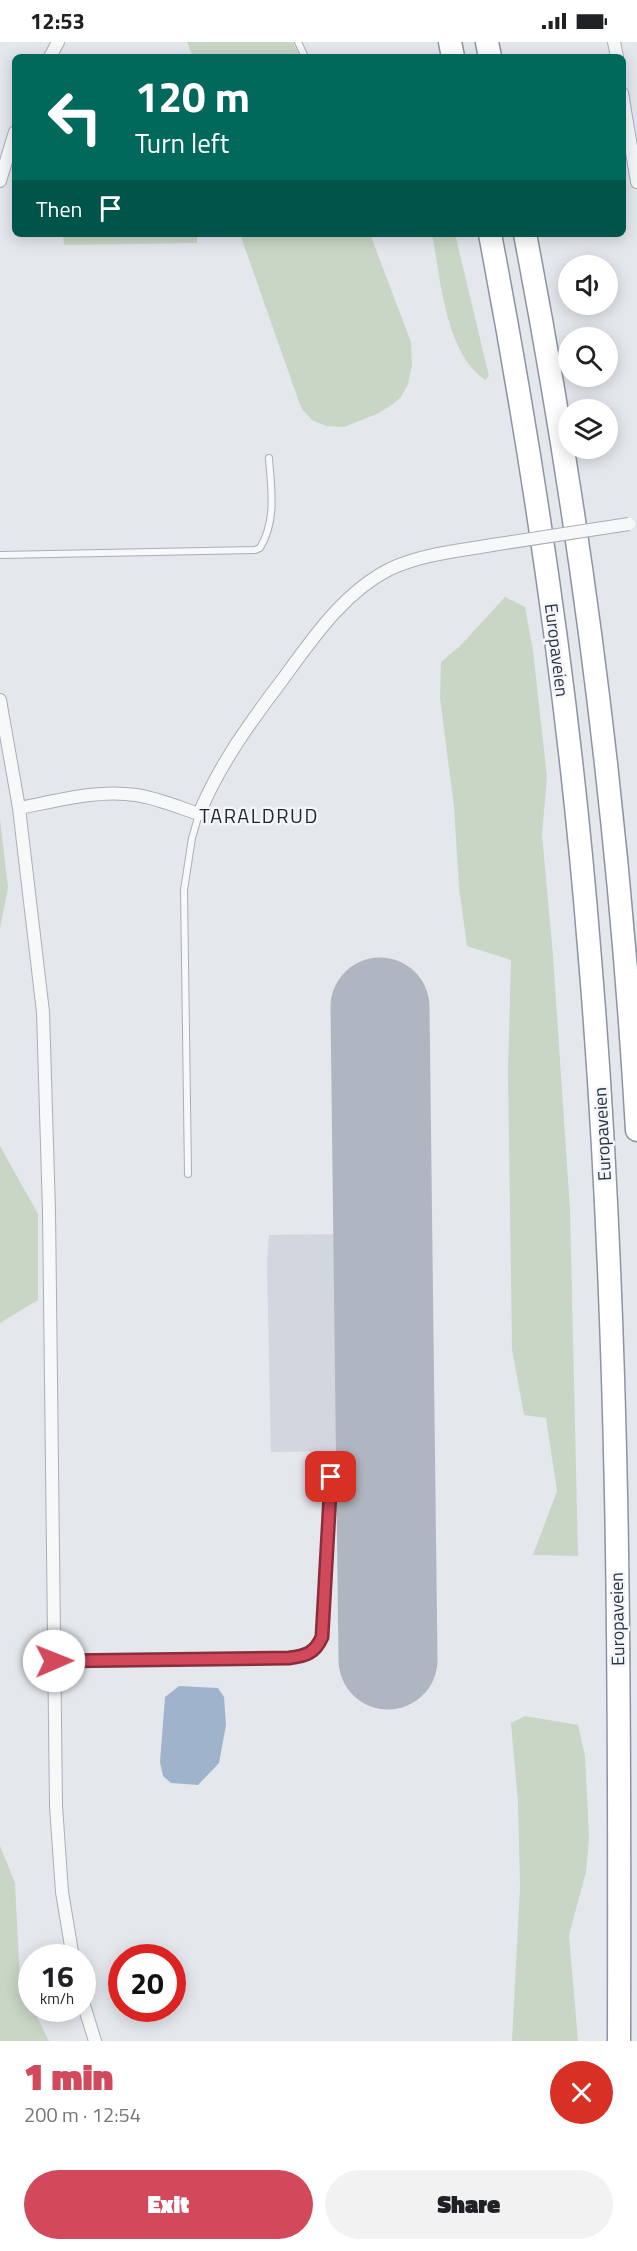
<!DOCTYPE html>
<html lang="en">
<head>
<meta charset="utf-8">
<style>
  body { margin:0; font-family:"Titillium Web",sans-serif; background:#f2f2f2; color:#202124; height:100vh; display:flex; flex-direction:column; font-size:22px; white-space:nowrap }
  * { box-sizing:border-box; margin:0 }
  p { font-size:20px; color:#757577 }
  .icon { flex:none; width:33px; height:33px; fill:none; stroke:currentColor; stroke-width:2; stroke-linecap:round; stroke-linejoin:round }
  .map { position:relative; height:1999px; overflow:hidden }
  .sheet { display:flex; flex-direction:column; background:#fff; flex:1 }
  .sheet>* { flex:none }
  .top-card { position:absolute; left:12px; top:12px; width:614px; height:183px; border-radius:9px; box-shadow:0 3px 15px #0003; background:#00695c; color:#fff; overflow:hidden }
  .tools { position:absolute; left:558px; top:213px; display:grid; gap:12px }
  .tools a { display:grid; place-items:center; width:60px; height:60px; border-radius:50%; background:#fff; box-shadow:0 3px 15px #0003; font-size:30px }
  .speed { position:absolute; left:18px; top:1902px; display:flex; gap:12px; font-size:30px; font-weight:700; text-align:center }
  .speed>* { display:grid; place-content:center; width:78px; height:78px; border-radius:50%; background:#fff; box-shadow:0 3px 15px #0003; line-height:1 }
  .speed small { font-size:15px; font-weight:400 }
  .speed .limit { border:9px solid #d22; background:#fff; color:#111 }
  .pin { position:absolute; display:grid; place-items:center; width:51px; height:51px; color:#fff; margin:-26px; border-radius:12px; box-shadow:0 3px 9px #0006 }
  .me { position:absolute; width:66px; margin:-33px; rotate:89deg; stroke-linejoin:round; filter:drop-shadow(0 0 4px #0008) }
  .turn { display:flex; align-items:center; gap:21px; height:126px; padding:0 24px; font-size:27px }
  .turn .icon { width:78px; height:78px; stroke-width:2.5 }
  .turn b { display:block; font-size:42px; line-height:51px }
  .then { display:flex; align-items:center; height:57px; padding:0 24px; background:#0003; gap:12px; font-size:22px }
  .round { display:grid; place-items:center; flex:none; width:63px; height:63px; border-radius:32px; background:#f2f2f2 }
  .overview { display:flex; align-items:center; justify-content:space-between; height:102px; padding:0 24px }
  h1 { font-size:36px; font-weight:800; line-height:45px; color:#d1495b }
  .action { display:flex; gap:12px; margin-top:auto; padding:12px 24px }
  .action a { flex:1; height:69px; border-radius:36px; background:#d1495b; color:#fff; font-size:24px; font-weight:800; line-height:69px; text-align:center }
  .action a+a { background:#f2f2f2; color:#202124 }
  .status { display:flex; justify-content:space-between; align-items:center; height:42px; padding:0 30px; background:#fff; direction:ltr }
  .status svg { height:16px; fill:currentColor }
  .map>svg:first-child { display:block }
  .built { fill:#d2d6de }
  .green { fill:#c9d6c5 }
  .water { fill:#9fb4cc }
  .lines { fill:none; stroke-linecap:round; stroke-linejoin:round }
  .runway { stroke:#b0b6c1; stroke-width:99 }
  .service-casing { stroke:#a9aeb7; stroke-width:8 }
  .minor-casing { stroke:#a9aeb7; stroke-width:14 }
  .motorway-casing { stroke:#8b94a3; stroke-width:25 }
  .service { stroke:#f7f8fa; stroke-width:6 }
  .minor { stroke:#f7f8fa; stroke-width:12 }
  .motorway { stroke:#fff; stroke-width:22 }
  .minor-bridge-casing { stroke:#a9aeb7; stroke-width:14; stroke-linecap:butt }
  .minor-bridge { stroke:#f7f8fa; stroke-width:12 }
  .route-casing { stroke:#882f3b; stroke-width:15 }
  .route { stroke:#d1495b; stroke-width:10 }
  .labels { text-anchor:middle; dominant-baseline:central; stroke-width:5; stroke-linejoin:round; paint-order:stroke }
  .street-label { font-size:18px; fill:#2b3445; stroke:#f4f6f9 }
  .neighbourhood-label { font-size:20px; letter-spacing:1.5px; fill:#1d2536; stroke:#f4f6f9 }
</style>
</head>
<body>
<div class="status"><b>12:53</b><svg viewBox="0 0 49 12"><path d="M0 12V9h3v3zM5 12V6h3v6zM10 12V3h3v9zM15 12V0h3v12zM26 1h20v11H26zM47 4h2v5h-2z"/></svg></div>
<div class="map">
<svg width="637" height="1999" viewBox="0 0 637 1999">
  <rect width="100%" height="100%" fill="#e4e7ec"/>
  <path class="built" d="M342,1192L344,1409L271,1410L267,1221L269,1193Z"/>
  <path class="green" d="M187,0H293L300,15H193Z
    M63,192H197V201L64,203Z
    M240,192H370L411,300L412,323L408,342L401,355L393,362L379,371L344,385L326,384L312,378L302,367L299,360Z
    M432,192H455L489,334L485,338C445,310 441,238 432,192Z
    M505,555L525,565L533,609L547,735L542,793L553,914L570,1168L578,1514L533,1513L557,1449L546,1376L524,1373L512,1307L508,1029L511,918L467,904L459,845L454,765L440,656L441,620L460,604Z
    M0,777L8,846L0,886Z
    M0,1104L38,1172V1258L0,1281Z
    M525,1674L578,1683L585,1714L589,1795L586,1830L569,1893L578,1999H512L520,1845L518,1760L511,1681Z
    M0,1804L15,1841L20,1940L32,1966L33,1967L49,1999H0Z"/>
  <path class="water" d="M179,1644L218,1646L224,1655L226,1683L219,1721L198,1743L171,1741L163,1734L160,1720L165,1655Z"/>
  <g class="lines">
    <path class="runway" d="M380,965L388,1618"/>
    <g class="service-casing">
      <path id="service" d="M298,0L305,15
        M0,513L255,508L260,506C277,478 271,446 269,416
        M188,1132L184,848L192,796L199,772
        M55,1619L289,1616C305,1614 315,1611 322,1595L331,1435"/>
    </g>
    <g class="minor-casing">
      <path id="minor" d="M614,0L617,15
        M50,15L58,0
        M622,51L637,140
        M0,139L15,90
        M0,658L19,766L43,970L49,1169L56,1764L62,1850L73,1916
        M19,766C57,759 97,747 136,753C157,756 178,765 199,772C219,723 251,679 283,637C313,596 344,550 390,527C422,512 458,509 492,503
        M82,1957L95,1999"/>
    </g>
    <g class="motorway-casing">
      <path id="motorway" d="M450,0L453,15
        M487,0L490,15
        M490,192C535,428 570,666 589,905C620,1269 620,1635 619,1999
        M525,192C582,488 620,786 637,1088"/>
    </g>
    <use href="#service" class="service"/>
    <use href="#minor" class="minor"/>
    <use href="#motorway" class="motorway"/>
    <g class="minor-bridge-casing">
      <path id="minor-bridge" d="M492,503L629,482"/>
    </g>
    <use href="#minor-bridge" class="minor-bridge"/>
  </g>
  <g class="lines">
    <g class="route-casing">
      <path id="route" d="M54,1619L289,1616C306,1614 315,1611 322,1595L331,1435"/>
    </g>
    <use href="#route" class="route"/>
  </g>
  <g class="labels">
    <g class="street-label">
      <text transform="translate(557 608) rotate(83)">Europaveien</text>
      <text transform="translate(602 1092) rotate(-93)">Europaveien</text>
      <text transform="translate(617 1577) rotate(-91)">Europaveien</text>
    </g>
    <g class="neighbourhood-label">
      <text x="259" y="773">TARALDRUD</text>
    </g>
  </g>
</svg>
<div class="tools">
<a><svg class="icon" aria-label="sound" viewBox="0 0 24 24"><path d="M4 9h4l5-4v14l-5-4H4zM17 9q2 3 0 6"/></svg></a>
<a><svg class="icon" aria-label="search" viewBox="0 0 24 24"><circle cx="10" cy="10" r="6"/><path d="M15 15l6 6"/></svg></a>
<a><svg class="icon" aria-label="layers" viewBox="0 0 24 24"><path d="M12 4l9 5-9 5-9-5zM3 14l9 5 9-5"/></svg></a>
</div>
<div class="speed"><div>16<small>km/h</small></div><div class="limit">20</div></div>
<div class="pin" style="left:331px;top:1435px;background:#d93025"><svg class="icon" aria-label="arrive" viewBox="0 0 24 24"><path d="M6 21V4h12l-3 4 3 4H6"/></svg></div>
<svg class="me" style="left:54px;top:1619px" viewBox="-20 -20 40 40"><circle r="19" fill="#fff"/><path d="M0-13L10 11 0 6-10 11z" fill="#d1495b"/></svg>
<div class="top-card">
<div class="turn"><svg class="icon" aria-label="left" viewBox="0 0 24 24"><path d="M17 20v-9H6M10 6l-5 5 5 5"/></svg><div><b>120 m</b>Turn left</div></div>
<div class="then">Then<svg class="icon" aria-label="arrive" viewBox="0 0 24 24"><path d="M6 21V4h12l-3 4 3 4H6"/></svg></div>
</div>
</div>
<section class="sheet">
<div class="overview"><div><h1>1 min</h1><p>200 m · 12:54</p></div><a class="round" style="background:#d93025;color:#fff"><svg class="icon" aria-label="close" viewBox="0 0 24 24"><path d="M6 6l12 12M18 6L6 18"/></svg></a></div>
<div class="action"><a>Exit</a><a>Share</a></div>
</section>
</body>
</html>
